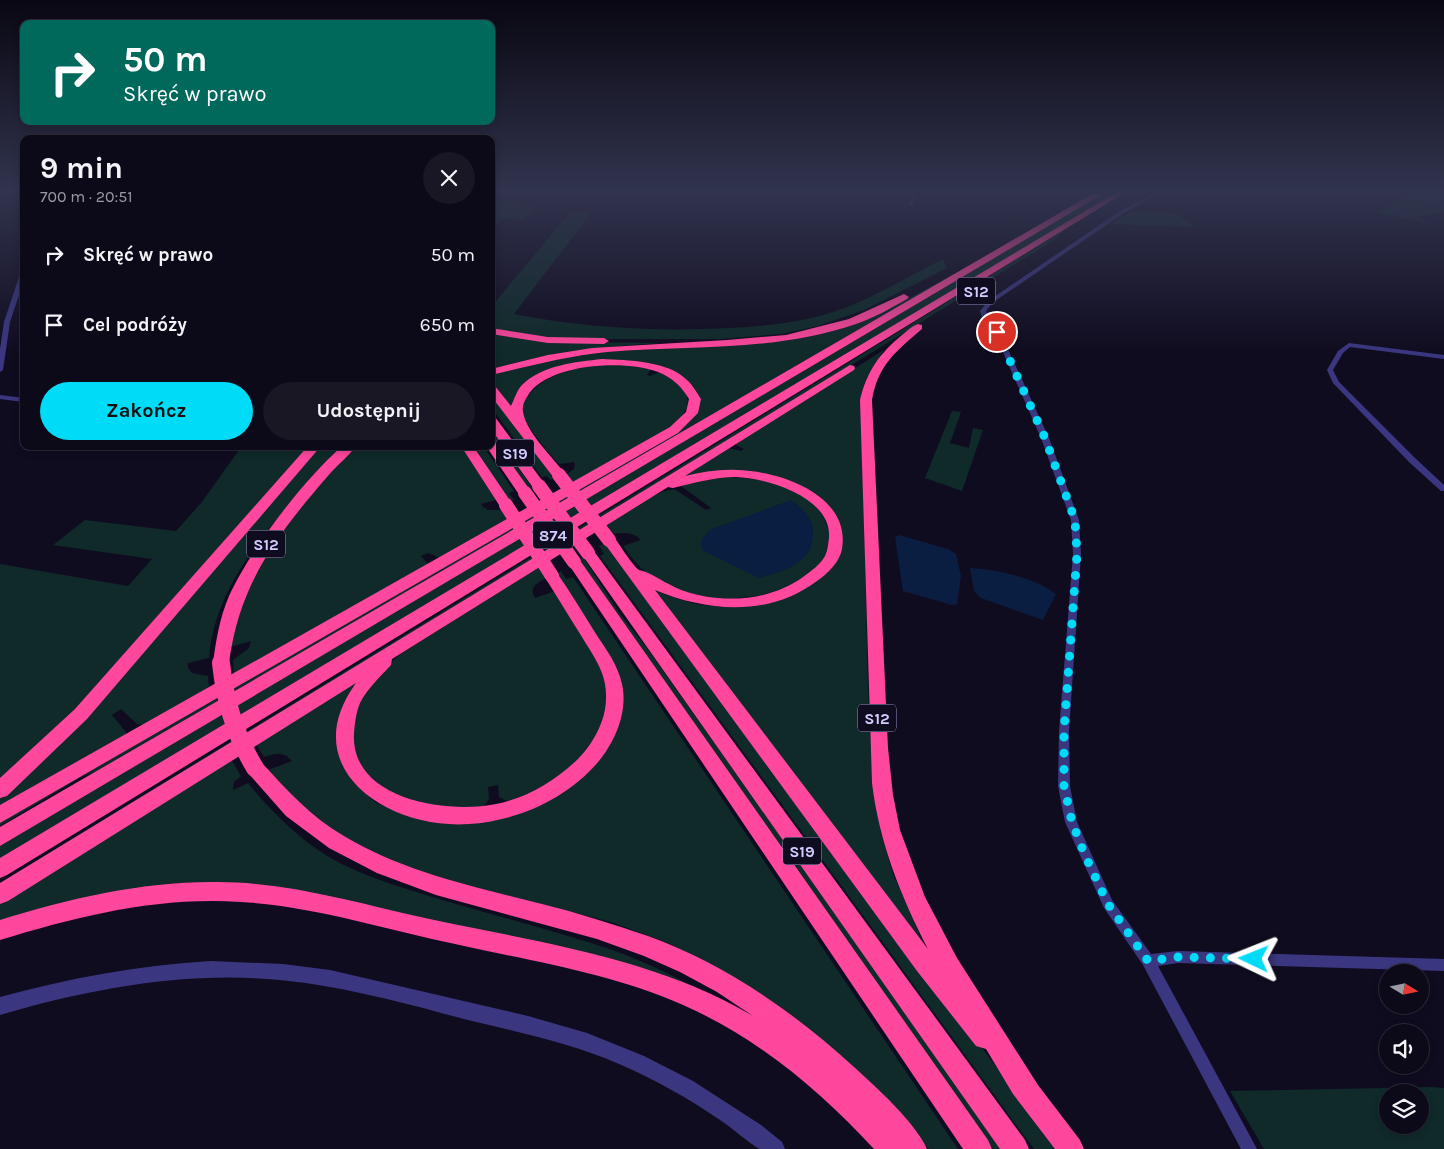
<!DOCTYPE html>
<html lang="pl">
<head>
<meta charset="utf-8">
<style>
  body { margin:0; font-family:Karla,sans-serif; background:#1a1725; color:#f1f3f6; height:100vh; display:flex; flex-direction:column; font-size:19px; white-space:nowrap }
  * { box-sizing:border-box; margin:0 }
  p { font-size:16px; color:#9a9aa2 }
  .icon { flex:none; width:28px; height:28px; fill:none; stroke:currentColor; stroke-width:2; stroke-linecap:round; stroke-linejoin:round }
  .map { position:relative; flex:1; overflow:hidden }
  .sheet { position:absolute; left:20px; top:135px; width:475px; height:315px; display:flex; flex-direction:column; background:#0c0918; border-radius:10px; box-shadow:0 2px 8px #0003,0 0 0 1px #2c2a37 }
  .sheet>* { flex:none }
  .hud { position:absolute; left:20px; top:20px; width:475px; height:105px; border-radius:10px; box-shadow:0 2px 8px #0003,0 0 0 1px #2c2a37; background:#00695c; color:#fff; overflow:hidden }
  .needle { width:32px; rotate:100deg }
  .tools { position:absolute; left:1379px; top:964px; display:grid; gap:10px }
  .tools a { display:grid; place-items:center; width:50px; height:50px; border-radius:50%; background:#0c0918; box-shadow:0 2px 8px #0003,0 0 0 1px #2c2a37; font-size:25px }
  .pin { position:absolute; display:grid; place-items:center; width:42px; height:42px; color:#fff; margin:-21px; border:2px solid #fff; border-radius:50%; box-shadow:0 1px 5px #0007 }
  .me { position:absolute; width:55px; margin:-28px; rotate:272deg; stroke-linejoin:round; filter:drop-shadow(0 0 4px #0008) }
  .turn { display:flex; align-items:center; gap:18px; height:105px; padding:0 20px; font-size:22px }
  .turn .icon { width:65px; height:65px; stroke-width:2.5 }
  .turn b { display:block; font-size:35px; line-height:42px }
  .round { display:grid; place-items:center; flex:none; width:52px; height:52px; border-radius:26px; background:#1a1725 }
  .headline { display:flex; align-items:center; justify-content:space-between; height:85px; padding:0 20px }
  h1 { font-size:30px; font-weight:700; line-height:38px }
  .primary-button { display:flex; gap:10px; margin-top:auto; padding:10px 20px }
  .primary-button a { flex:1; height:58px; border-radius:30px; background:#00dbf7; color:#111; font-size:20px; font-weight:700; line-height:58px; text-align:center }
  .primary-button a+a { background:#1a1725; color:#f1f3f6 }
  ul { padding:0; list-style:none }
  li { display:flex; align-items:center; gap:15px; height:70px; padding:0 20px }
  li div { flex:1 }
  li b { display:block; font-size:19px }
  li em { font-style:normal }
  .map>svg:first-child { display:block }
  .green { fill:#0f2a29; fill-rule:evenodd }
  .water { fill:#0a1e41 }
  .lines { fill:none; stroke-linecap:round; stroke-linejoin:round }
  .stream { stroke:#0a1e41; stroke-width:2 }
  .minor { fill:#3a3780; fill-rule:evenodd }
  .tertiary { fill:#3a3780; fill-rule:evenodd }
  .motorway { fill:#ff479d; fill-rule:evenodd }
  .motorway-bridge-far1 { stroke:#ff479d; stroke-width:14 }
  .motorway-bridge { stroke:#ff479d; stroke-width:18 }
  .route { stroke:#00dbf7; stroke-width:9; stroke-dasharray:0 16.2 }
  .labels { text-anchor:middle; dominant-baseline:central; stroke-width:5; stroke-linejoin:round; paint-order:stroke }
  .shield { fill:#100c20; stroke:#9892bc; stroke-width:1 }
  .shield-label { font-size:16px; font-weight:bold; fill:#d2ccff }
</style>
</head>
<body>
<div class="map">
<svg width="1444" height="1149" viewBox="0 0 1444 1149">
  <rect width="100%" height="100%" fill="#100c20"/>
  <path class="green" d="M1107,192H1117L0,863V843Z
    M1408,192H1444V212L1418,216L1427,224C1410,217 1395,217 1378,212Z
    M491,201L535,207L524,220L504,218L491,230Z
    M571,211L591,213L514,314C586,328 657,332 729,328C764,326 797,323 830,313C867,302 909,276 943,259L947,268L864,310L818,326L781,334L721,339H583L556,338L491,329V307Z
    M1131,212L1175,213L1195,227L1111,224Z
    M1065,230L1051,242L704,456L0,883Z
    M965,268L95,772L81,777L0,826V819L677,431L688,423L697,411V393L693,386L687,380L625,361L554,370L511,408L491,380V375C525,365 560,356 595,353C668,345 741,350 813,335C868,323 916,294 965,268Z
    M491,333L577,342L661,343C602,346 547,354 491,369Z
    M884,350L866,379L861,395L868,689L873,786L881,832L893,874L926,949L652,588L666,595L696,604L721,607L753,605L835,561L828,507L758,473L680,478L729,448L741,451L744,449L736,445V442Z
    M600,364L627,365L651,369L647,375L650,376L660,372C687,385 699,402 674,425L574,483L567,474L574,469L575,465L574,462L559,464C550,453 526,427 523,414C521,408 524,401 528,396C546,373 573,369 600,364Z
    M491,394L554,478L550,480L547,476L542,477L491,407Z
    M952,411L961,412L950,443L969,448L973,428L983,430L962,491L925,478Z
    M491,429L533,489L530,491L491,436Z
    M242,446H309L71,714L0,782V564L128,586L152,559L53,545L85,520L176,531L201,503Z
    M318,446H342C321,464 305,484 288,505C251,550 214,597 209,658L188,663V668L192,673L208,676L209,691L144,725L137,724L121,709L112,715L126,732V736L0,809V794Z
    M356,446H462L496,500L481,504L482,506L488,510H502L509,520L440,558L428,553L421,556L428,564L234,677L233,660L249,648L251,641L230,647C232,637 232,626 236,617C258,558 309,488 356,446Z
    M471,446H483L514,491L509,493L514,500L509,503Z
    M728,477C763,478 815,487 827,526C830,532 831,538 829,544C827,556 820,569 810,576C805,580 798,582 793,584C750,604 691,605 651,576C639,568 631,557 623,546L641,540C634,532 623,532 613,534L607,525C623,515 658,487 676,490L706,510L711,508L681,486L684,483Z
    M605,543L796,801L1058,1149H1034L600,556L604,554L599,546Z
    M583,557L620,614L646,647L1002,1149H990L578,560Z
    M539,567L546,578C537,583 528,587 535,598L555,591L594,648L608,691L601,729L575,764L552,782L529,794L507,801L499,797L498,785L488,787L489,799L483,807L433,808L392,794L367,774L358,762L353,745L355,712L363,695L386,666L402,653Z
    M561,571L566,579L573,577L958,1149H929L836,1053L781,1007L727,974L666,942L611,922L484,890L419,871L369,851L331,829L301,805L268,770L292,761C284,751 275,753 264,757L254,741L365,672L347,700L340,718L346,770L352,781L376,803L417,819L465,822L575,780L622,686L618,669L556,574Z
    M229,756L241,776L234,782L233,790L248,783C271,811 298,838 329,857C355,872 384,882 413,891C472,910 532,924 591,943C641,958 686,982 732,1007L265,888L0,925V900Z
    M1432,1087L1444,1088V1149H1264L1230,1091ZM1388,1092H1420V1125H1388Z"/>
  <path class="water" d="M791,500C803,509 814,518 813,535C812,564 783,571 759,578L702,550L701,541L709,530Z
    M899,535L948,549L956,554L961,576L957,604L952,605L903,591L895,537Z
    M970,568C1000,570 1032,577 1056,594L1043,620L981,598L974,591Z"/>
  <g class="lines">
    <path class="stream" d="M1391,213L1424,210L1444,202"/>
    <path class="minor" d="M914,192H918L912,205H908Z
      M1156,192H1161L1124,213L992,303L986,311L988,317L1000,332L1049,438L1079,520L1081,554L1069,731L1070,786L1077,822L1112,900L1151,954L1178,951L1444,959V971L1178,963L1158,966L1257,1149H1241L1143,965L1104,908L1065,822L1058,786L1059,731L1073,554L1071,520L1041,438L994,332L982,317L980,311L988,301L1120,211Z
      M24,269V280L10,322L3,370L0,372V349L4,322L21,271Z
      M1349,343L1444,355V359L1350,347L1343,353L1333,370L1339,382L1415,458L1444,485V491H1441L1409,462L1333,383L1327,370L1338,351Z
      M0,395L24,398V402L0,399Z"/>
    <path class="tertiary" d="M211,961L283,964L330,970L528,1016L587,1033L644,1056L693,1081L761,1125L782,1142L785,1149C778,1149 767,1149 760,1149C754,1147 728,1125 720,1120C688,1098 654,1079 619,1064C569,1042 516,1032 464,1019C412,1005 360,991 306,983C202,968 100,986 0,1015V997C70,978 139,965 211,961Z"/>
    <path class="motorway" d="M1117,192H1126L7,875L0,878V858Z
      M1094,193L1101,195L0,846V827Z
      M904,294L909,297L907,299C891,308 874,318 856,324C775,352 691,345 607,352C567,356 530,366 491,375V369L548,355L592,348L727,340L786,335L849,319Z
      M918,324L922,325V329C896,351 878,365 872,400L888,748L893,795L900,830L925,897L957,958L1038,1085L1080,1140L1084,1149H1055L1013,1094L986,1049L976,1046L917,971L602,540L604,537H614C620,545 632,565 639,570C641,571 644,571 646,572C659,578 670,586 684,591C722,604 770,601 803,577C811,571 820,565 825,556C828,550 828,544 829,538C832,497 767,478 736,477C714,477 694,483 673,488L668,487L392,659L391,665C380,677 367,689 360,703C356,713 355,722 354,733C350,800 447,814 496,804C527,798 555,781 578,759C597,739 610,713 605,684C602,667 591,652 582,637C569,617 557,596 544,576L547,573H557C571,593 583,613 596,634C606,649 618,665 622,684C628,711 616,740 599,761C567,799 517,821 469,824C388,830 294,768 356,683L8,901L0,904V883L850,365L854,366L855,368L854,370L685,476C702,472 720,469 737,470C780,471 851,495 842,549C840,562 827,574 817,581C769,617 708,612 655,590L928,949C901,897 879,842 872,783L860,400C866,372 880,353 902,335C907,331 912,326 918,324Z
      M491,328L548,337L604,338L609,341L604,344L548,343L491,334Z
      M602,359C627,360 669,361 687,380C693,385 697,393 701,399L698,413L678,433L0,823V805L670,427L686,412L689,399C681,386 673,378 658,372C626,359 545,363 527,397C524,402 522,406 523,412C527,434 553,457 566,475L564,478H554L491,396V385L495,386L511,406C514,400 517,390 522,385C542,365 576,362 602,359Z
      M491,416L495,417L544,483L546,486L544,489H534L491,429Z
      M491,440L495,441L530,490L532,493L530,496H520L486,446H491Z
      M308,446H321L87,719L7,796L0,798V778L75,709Z
      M342,446H356C348,457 336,466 327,477C277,535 239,584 229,663L227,667L221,669L215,667L213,663C216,640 220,617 229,596C251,548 303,481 342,446Z
      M461,446H473L513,505L511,508H501Z
      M588,549L593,550L1025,1140L1029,1149H1000L583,556L581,553L583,550Z
      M574,557L579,559L988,1140L992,1149H963L567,562L569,559Z
      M255,761L262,763C287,790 311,817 344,836C404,872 475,887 542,904C578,913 613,924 648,936C725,964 794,1012 854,1067C875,1086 916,1123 927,1149H874C819,1090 758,1038 683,1005C611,973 531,961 455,944C384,929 313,906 241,902C159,896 78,916 0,940V920C71,898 144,881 218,882C288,882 357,903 425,918C536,942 654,957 753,1016L717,992L680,972L644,956L597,939L436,895L377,873L329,848L286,816L248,773L246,768L248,763Z"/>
    <path class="motorway-bridge-far1" d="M559,475L609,540
      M539,486L588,553
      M525,493L574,562
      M506,505L552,576"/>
    <path class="motorway-bridge" d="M221,663C225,702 235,735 255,768"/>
  </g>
  <linearGradient id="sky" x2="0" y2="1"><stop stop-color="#090712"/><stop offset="0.54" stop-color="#31344e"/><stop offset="1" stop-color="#31344e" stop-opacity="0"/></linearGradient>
  <rect width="1444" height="353" fill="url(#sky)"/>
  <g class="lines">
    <path class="route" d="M997,332L1045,438L1075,520L1077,554L1064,731V786L1072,822L1084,853L1108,904L1148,961L1178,957L1254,959"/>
  </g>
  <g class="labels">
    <g class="shield">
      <rect x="957" y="277.5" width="38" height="27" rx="4"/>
      <rect x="496" y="439.5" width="38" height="27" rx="4"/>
      <rect x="533" y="521.5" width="40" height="27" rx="4"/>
      <rect x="247" y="530.5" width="38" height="27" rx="4"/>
      <rect x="858" y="704.5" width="38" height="27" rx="4"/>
      <rect x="783" y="837.5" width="38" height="27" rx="4"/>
    </g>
    <g class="shield-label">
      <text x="976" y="291">S12</text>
      <text x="515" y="453">S19</text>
      <text x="553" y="535">874</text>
      <text x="266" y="544">S12</text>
      <text x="877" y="718">S12</text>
      <text x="802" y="851">S19</text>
    </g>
  </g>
</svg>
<div class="tools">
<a><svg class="needle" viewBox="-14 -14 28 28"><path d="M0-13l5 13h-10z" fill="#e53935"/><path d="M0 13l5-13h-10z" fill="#9a9aa2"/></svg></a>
<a><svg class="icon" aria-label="sound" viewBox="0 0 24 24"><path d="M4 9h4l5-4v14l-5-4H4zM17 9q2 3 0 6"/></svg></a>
<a><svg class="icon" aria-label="layers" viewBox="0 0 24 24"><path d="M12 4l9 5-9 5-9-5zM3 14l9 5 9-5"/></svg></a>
</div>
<div class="pin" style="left:997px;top:332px;background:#d93025"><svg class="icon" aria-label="arrive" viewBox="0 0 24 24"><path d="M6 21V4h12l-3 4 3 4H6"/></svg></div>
<svg class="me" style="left:1254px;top:959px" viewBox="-20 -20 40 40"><path d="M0-17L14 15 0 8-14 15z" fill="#00dbf7" stroke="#fff" stroke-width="4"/></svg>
<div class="hud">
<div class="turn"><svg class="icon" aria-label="right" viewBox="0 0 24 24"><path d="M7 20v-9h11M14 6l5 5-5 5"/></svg><div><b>50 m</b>Skręć w prawo</div></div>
</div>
<section class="sheet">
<div class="headline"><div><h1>9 min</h1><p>700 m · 20:51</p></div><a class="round"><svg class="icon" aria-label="close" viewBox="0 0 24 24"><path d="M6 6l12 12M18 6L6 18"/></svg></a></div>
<ul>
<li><svg class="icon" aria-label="right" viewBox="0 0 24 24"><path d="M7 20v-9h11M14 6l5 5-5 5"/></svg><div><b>Skręć w prawo</b></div><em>50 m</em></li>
<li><svg class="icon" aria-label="arrive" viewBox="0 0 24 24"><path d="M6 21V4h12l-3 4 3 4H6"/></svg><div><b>Cel podróży</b></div><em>650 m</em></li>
</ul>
<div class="primary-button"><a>Zakończ</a><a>Udostępnij</a></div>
</section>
</div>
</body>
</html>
